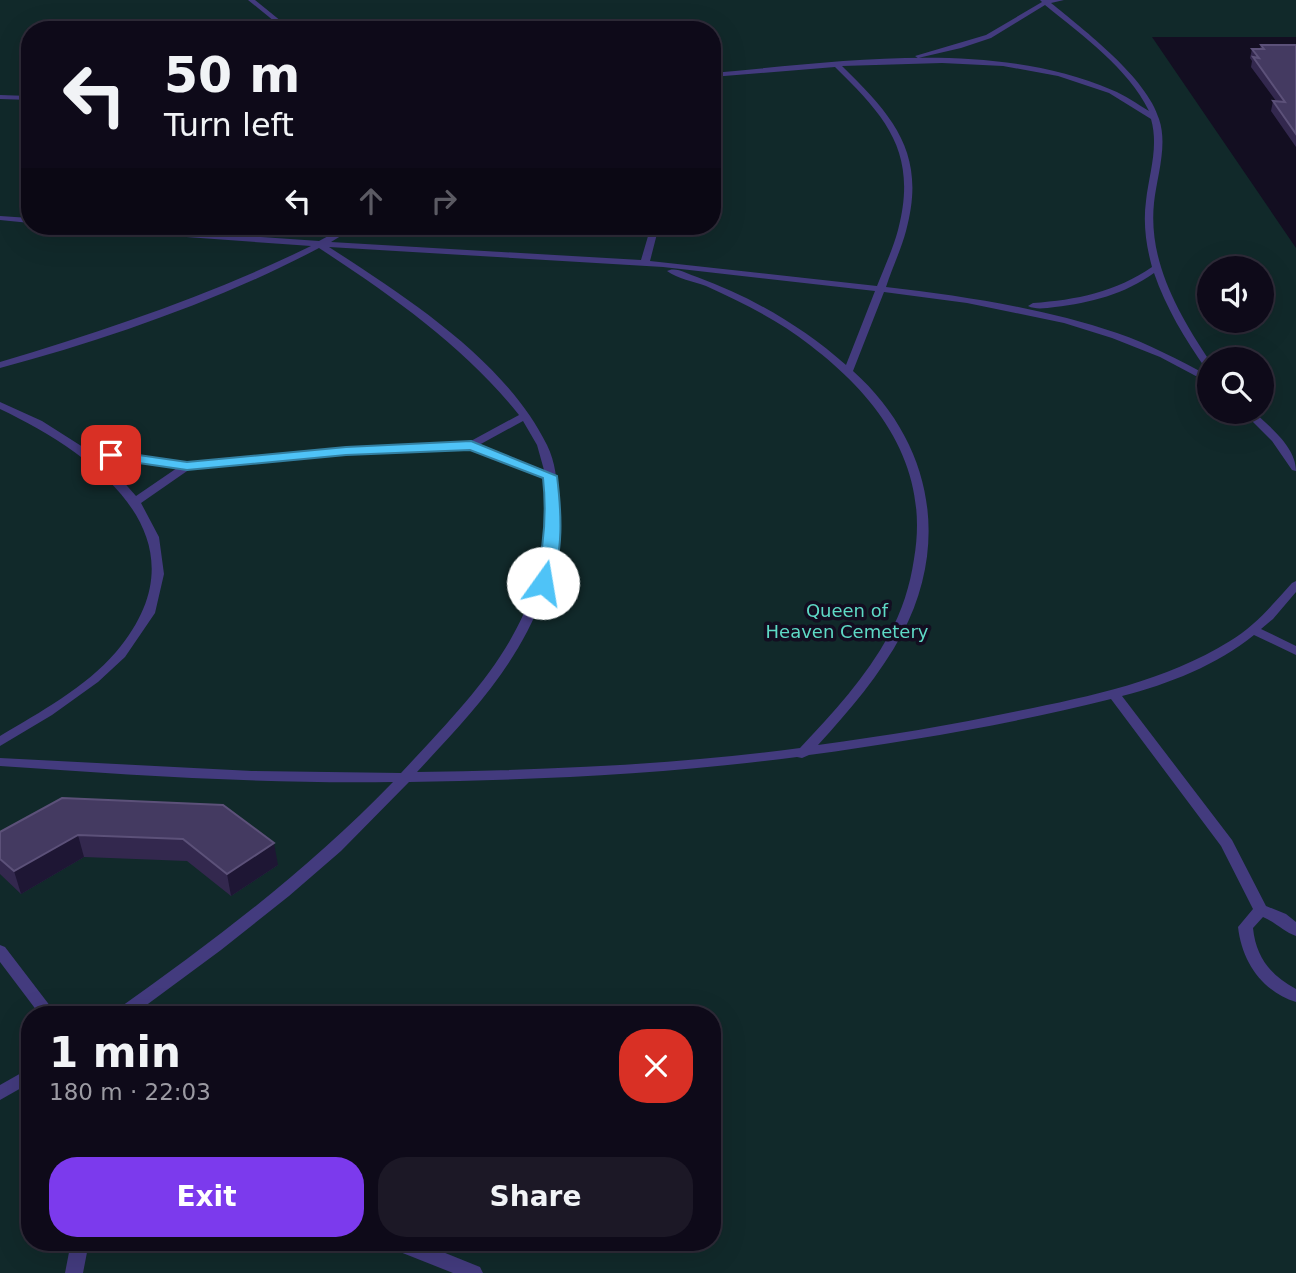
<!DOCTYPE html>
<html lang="en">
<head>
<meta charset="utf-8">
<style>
  body { margin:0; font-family:"DejaVu Sans",sans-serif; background:#1c1826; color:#f1f3f6; height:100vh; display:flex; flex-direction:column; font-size:26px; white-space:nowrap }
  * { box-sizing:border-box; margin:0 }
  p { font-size:23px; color:#9b9aa2 }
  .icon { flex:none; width:38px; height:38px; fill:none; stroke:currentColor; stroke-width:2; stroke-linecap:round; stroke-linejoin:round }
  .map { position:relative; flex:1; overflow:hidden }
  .details { position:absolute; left:21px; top:1006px; width:700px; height:245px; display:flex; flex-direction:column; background:#0e0a19; border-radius:28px; box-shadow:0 7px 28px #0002,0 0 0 2px #2e2b38 }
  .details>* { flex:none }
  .guide { position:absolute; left:21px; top:21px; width:700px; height:214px; border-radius:28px; box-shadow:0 7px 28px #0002,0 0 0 2px #2e2b38; background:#0e0a19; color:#f1f3f6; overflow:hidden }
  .fabs { position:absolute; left:1197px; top:256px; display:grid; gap:14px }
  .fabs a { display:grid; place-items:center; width:77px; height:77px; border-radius:50%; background:#0e0a19; box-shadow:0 7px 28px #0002,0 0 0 2px #2e2b38; font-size:35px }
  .pin { position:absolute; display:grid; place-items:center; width:60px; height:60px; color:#fff; margin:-30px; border-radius:14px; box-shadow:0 4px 10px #0006 }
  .me { position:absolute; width:77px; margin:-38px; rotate:13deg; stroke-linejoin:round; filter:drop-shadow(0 0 5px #0008) }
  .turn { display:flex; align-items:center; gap:24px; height:147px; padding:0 28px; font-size:32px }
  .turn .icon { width:91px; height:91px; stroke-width:2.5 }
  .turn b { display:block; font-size:49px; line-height:60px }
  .lanes { display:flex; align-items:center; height:66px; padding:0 28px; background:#0003; justify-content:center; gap:35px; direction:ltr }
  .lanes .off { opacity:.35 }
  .round { display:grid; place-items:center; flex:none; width:74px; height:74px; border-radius:28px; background:#1c1826 }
  .head { display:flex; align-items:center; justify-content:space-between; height:119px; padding:0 28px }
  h1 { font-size:42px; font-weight:700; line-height:52px }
  .action { display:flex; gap:14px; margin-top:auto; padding:14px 28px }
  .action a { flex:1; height:80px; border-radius:28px; background:#7c3aed; color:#fff; font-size:28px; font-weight:700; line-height:80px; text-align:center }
  .action a+a { background:#1c1826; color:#f1f3f6 }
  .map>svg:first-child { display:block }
  .green { fill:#11292a; fill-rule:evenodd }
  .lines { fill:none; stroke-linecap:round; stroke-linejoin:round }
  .lane { fill:#433b7e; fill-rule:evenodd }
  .wall { fill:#33284e }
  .shaded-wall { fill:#1e1634 }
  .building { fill:#443a61; stroke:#5c5179; stroke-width:2 }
  .route { fill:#4fc3f7; stroke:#337fa1; stroke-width:2 }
  .labels { text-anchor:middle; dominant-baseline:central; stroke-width:7; stroke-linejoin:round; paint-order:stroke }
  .park-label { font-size:18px; fill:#5edac6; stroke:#130e21 }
</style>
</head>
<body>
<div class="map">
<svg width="1296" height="1273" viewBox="0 0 1296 1273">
  <rect width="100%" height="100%" fill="#130e21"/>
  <path class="green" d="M0,0H1296V37H1152L1296,248V1273H0ZM30,30H712V226H30ZM1209,268H1262V320H1209ZM1209,359H1262V411H1209ZM30,1015H712V1242H30Z"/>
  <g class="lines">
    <path class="lane" d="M248,0H255L292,30H285Z
      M1040,0H1064L1051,3C1084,30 1147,78 1159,119C1168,145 1157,176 1154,203C1148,261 1178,313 1209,360V370L1206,369C1185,339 1166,308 1154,273C1125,294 1090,303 1055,307C1046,308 1036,310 1028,306L1033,303C1076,300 1116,292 1152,267C1146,245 1143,223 1146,201C1149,174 1159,147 1151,119L1109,93L1058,76L1003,66L942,63L842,66C894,117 927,154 906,231C901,250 892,268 886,287C964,296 1042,308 1117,333C1149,344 1179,360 1209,376V383L1160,357L1112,338L1064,323L967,303L884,292L853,371C931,441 951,541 902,634C880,675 849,711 818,745C885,736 952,725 1018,711C1092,696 1165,681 1230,641C1255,626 1273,604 1292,583L1296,581V592L1273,619L1261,629L1296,646V655L1254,635C1217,665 1169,684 1122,696L1232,840L1266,906L1286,914L1296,922V936C1284,932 1275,922 1263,917L1253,928C1256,957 1270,975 1296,989V1002C1262,991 1242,962 1238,927L1253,909L1221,846L1111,699C1012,724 910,741 809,755L802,758L797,757C668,774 538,780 409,782L341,851L289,896L221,950L133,1015H113L115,1011C214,941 309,869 393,782C262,784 131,775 0,766V758L252,771L401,773C483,685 553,617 546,487L545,478L470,448L371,452L190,469L141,503L159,537L164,574L155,613L125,657L98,682L52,715L0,746V736C40,712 85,688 116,652C211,540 97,455 0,409V402L42,421L86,449L187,463L371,446L469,442L519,415C464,346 392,296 319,248C223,299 105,340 0,368V362C106,330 211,295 311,246L75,229L71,226H101L319,241L347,226H357L331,242L641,260L651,226H659L650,261L877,286C884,268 893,249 898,230C918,153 887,118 835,67L712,77V73C840,62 991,38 1112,90C1125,95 1137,104 1149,111C1128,68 1082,35 1045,5L991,38L961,48L918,58L915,56L986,35L1042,2ZM329,247L663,267L875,291L846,365C803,327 752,297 697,277C688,274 675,266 667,271C678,279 693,281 706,286C733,298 761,312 786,328C866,382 932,456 914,559C910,586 902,611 889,635C866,677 833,713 800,748C673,765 545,770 417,772C487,697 554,627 557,518C558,494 558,467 547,445C505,360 406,297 329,247ZM523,421L537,445L544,470L479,445ZM95,456L177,468L136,496L113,470Z
      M0,95L30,96V100L0,99Z
      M0,216L30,218V223L0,220Z
      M1242,411H1253C1270,427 1296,447 1296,471L1292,470L1272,441Z
      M0,945L5,947L57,1015H40L0,962Z
      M30,1068V1083L0,1100V1085Z
      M71,1242H89L83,1273H65Z
      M387,1242H418L480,1267L483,1273H453L390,1248Z"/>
  </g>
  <path class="wall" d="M1261,45H1296V147L1271,111L1273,101H1276L1251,67L1252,61L1250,58L1252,49H1260Z
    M62,798L278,865L231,896L187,861L84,857L21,894L0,874V832Z"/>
  <path class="shaded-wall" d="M78,835L84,857L21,894L14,871Z
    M274,843L278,865L231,896L227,874Z"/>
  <path class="building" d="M1261,45H1296V134L1273,101L1285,102L1253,57L1259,58L1252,49H1264Z
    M62,798L223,805L274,843L227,874L183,839L78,835L14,871L0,859V832Z"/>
  <path class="route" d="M471,441L557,476C561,509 565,556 548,586H537L535,583C544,548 547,514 543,478L470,450L346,455L187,470L111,459L104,455L111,451L187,462L346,447Z"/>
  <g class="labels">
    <g class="park-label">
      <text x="847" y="610">Queen of<tspan x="847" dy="21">Heaven Cemetery</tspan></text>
    </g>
  </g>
</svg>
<div class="fabs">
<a><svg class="icon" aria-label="sound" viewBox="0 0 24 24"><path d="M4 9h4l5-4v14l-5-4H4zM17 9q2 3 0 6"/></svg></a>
<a><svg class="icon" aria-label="search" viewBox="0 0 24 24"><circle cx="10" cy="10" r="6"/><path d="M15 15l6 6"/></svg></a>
</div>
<div class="pin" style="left:111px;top:455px;background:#d93025"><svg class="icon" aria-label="arrive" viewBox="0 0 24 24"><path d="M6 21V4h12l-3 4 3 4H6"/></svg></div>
<svg class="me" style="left:543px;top:583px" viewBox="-20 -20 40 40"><circle r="19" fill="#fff"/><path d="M0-13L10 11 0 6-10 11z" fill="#4fc3f7"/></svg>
<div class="guide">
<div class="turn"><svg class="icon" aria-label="left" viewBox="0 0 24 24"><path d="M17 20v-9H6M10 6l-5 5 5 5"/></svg><div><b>50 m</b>Turn left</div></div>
<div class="lanes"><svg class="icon" aria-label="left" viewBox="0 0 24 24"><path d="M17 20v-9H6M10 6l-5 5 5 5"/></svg><svg class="icon off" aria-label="ahead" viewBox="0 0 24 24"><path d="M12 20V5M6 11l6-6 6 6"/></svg><svg class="icon off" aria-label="right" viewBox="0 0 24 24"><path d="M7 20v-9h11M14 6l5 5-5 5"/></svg></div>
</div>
<section class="details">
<div class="head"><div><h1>1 min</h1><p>180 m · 22:03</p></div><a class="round" style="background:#d93025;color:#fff"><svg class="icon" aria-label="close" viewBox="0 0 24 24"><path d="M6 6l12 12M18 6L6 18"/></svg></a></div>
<div class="action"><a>Exit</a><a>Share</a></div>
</section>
</div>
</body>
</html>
